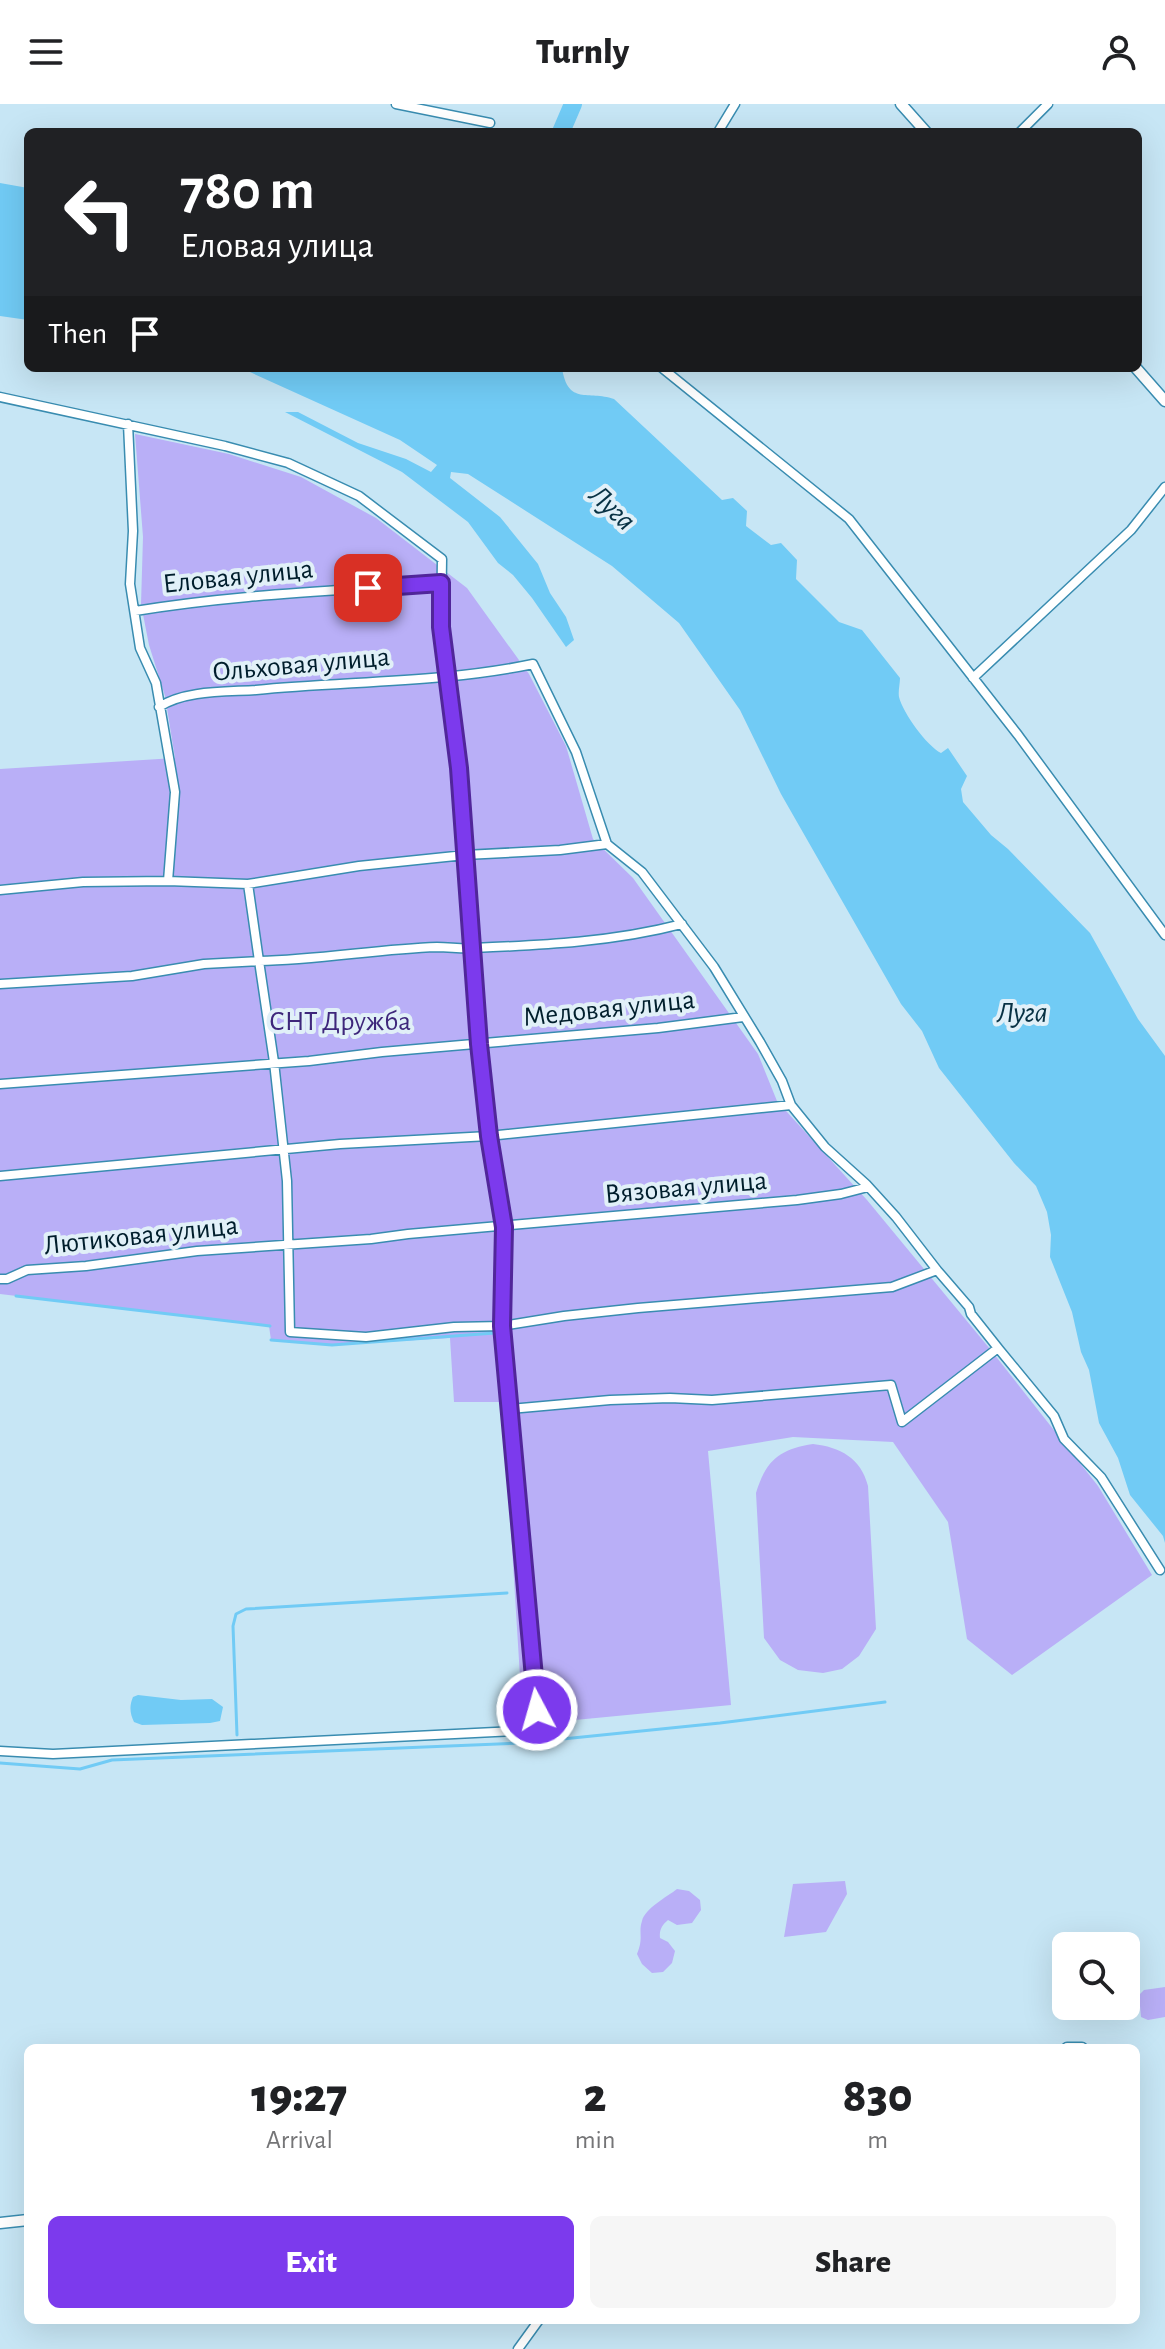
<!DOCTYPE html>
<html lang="en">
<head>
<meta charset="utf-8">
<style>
  body { margin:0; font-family:"Alegreya Sans",sans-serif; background:#f6f6f6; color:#202124; height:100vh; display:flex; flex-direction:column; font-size:30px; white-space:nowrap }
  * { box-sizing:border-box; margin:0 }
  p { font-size:26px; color:#757577 }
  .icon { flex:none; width:44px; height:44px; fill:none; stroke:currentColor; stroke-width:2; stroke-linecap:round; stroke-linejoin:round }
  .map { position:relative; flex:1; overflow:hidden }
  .drawer { position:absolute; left:24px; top:1940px; width:1116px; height:280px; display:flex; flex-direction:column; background:#fff; border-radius:12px; box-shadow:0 8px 32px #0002 }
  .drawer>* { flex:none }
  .top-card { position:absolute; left:24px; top:24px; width:1118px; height:244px; border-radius:12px; box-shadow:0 8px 32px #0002; background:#202124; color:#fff; overflow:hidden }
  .buttons { position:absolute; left:1052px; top:1828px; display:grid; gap:16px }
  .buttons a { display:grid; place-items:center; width:88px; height:88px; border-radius:12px; background:#fff; box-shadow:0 8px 32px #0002; font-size:40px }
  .pin { position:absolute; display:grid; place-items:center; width:68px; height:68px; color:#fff; margin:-34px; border-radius:16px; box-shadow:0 4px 12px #0006 }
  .me { position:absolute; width:88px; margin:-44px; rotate:354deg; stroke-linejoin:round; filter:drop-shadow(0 0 6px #0008) }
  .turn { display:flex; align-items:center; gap:28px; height:168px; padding:0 24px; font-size:36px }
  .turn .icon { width:104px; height:104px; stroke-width:2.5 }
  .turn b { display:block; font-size:56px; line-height:68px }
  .then { display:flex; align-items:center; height:76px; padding:0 24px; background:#0003; gap:16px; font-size:30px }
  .eta { display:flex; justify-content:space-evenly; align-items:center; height:136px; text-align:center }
  .eta b { font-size:48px; font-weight:800; line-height:56px }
  .cta { display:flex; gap:16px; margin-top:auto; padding:16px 24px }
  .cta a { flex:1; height:92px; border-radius:12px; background:#7c3aed; color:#fff; font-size:32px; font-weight:800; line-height:92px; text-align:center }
  .cta a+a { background:#f6f6f6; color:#202124 }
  header { display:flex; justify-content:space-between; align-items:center; height:104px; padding:0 24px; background:#fff; font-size:36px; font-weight:800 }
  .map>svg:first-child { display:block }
  .green { fill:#b9aff7 }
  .water { fill:#71cbf5 }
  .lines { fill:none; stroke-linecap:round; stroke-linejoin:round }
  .stream { stroke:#71cbf5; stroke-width:3 }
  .river { stroke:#71cbf5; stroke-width:18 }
  .minor-casing { stroke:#398cb0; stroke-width:11 }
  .tertiary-casing { stroke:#398cb0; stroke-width:13 }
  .minor { stroke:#fff; stroke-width:8 }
  .tertiary { stroke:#fff; stroke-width:10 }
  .route-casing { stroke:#51269a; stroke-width:20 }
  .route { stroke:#7c3aed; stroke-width:14 }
  .labels { text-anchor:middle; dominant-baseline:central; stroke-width:8; stroke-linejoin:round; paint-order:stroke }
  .street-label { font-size:28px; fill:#001e2c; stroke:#e1f0f8 }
  .park-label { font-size:28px; fill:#3e277b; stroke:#e1f0f8 }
  .water-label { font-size:30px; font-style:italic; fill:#083244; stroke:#e1f0f8 }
</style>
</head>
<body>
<header><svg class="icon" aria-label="menu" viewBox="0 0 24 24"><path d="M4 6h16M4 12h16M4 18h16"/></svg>Turnly<svg class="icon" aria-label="person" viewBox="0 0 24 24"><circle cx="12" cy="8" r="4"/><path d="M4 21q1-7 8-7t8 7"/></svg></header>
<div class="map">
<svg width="1165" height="2245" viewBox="0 0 1165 2245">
  <rect width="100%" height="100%" fill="#c7e6f5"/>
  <path class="green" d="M135,330L229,350L301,373L376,414L467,484L529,570L566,642L593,735L633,774L758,950L777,997L867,1096L990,1245L1098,1382L1152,1471L1012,1571L967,1535L948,1418L893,1338L793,1333L708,1347L731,1601L523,1621L503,1298H454L450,1234L332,1241L271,1236L269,1222L0,1190V665L175,654L165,592L149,541L141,500L143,433Z
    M813,1340C840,1343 861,1354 868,1382L876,1525L859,1552L842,1565L823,1569L798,1566L780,1556L764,1534L756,1389C766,1356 780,1345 813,1340Z
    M845,1777L847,1790L826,1828L784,1833L793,1780Z
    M677,1785L689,1787L700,1796L701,1806L692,1819L677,1821L668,1816C662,1821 659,1826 660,1834L668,1838L675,1847L672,1859L663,1868L652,1869L642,1860L637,1850C644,1833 638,1829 642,1817C645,1804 667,1793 677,1785Z
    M1165,1883V1913L1148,1916L1141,1913L1139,1891L1144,1886Z"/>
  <path class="water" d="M0,79L28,84V216L0,212Z
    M241,264H562C568,302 588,286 614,295L722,396L733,394L747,407L746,422L771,441L781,439L797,456L796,475L839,518L862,526L900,574C900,579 898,588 899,593C903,609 927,642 941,649L948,644L967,672L961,685L963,698L991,731L1008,745L1090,829L1138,915L1165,952V1439L1163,1432L1130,1391L1118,1354L1099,1319L1089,1266L1081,1248L1072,1208L1050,1153L1051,1131L1047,1108L1036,1082L1014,1059L939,964L922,927L901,900L781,690L740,606L679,519L612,462L468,370L451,368L450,374L500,413L538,460L550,489L566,513L574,536L566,543L532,494L513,471L498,459L468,418L402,368L285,308H298L358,339L406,355L431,368L437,361L400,336Z
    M138,1591L181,1596L212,1595L223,1603L220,1617L210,1619L142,1621L134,1618C130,1610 129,1602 133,1593Z"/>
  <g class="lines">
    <path class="stream" d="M16,1192L270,1222
      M271,1236L332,1241L495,1229
      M237,1631L233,1522L236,1510L246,1505L507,1489
      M543,1637L720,1619L885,1598
      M0,1659L80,1665L112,1656L522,1639"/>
    <path class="river" d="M561,28L573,0"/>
    <g class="minor-casing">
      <path id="minor" d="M396,0L490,19
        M718,28L735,0
        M1020,28L1048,0
        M662,264L849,415L1018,631L1165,831
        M0,293L225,342L288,359L359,392L442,455L441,523L459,664L479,940L489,1032L504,1123L502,1222L537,1606L532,1638
        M128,320L133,427L130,480L140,544L156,579L175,688L168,777
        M135,507C237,490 338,487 441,479
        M973,574L1131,426L1165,383
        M159,603C185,586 226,588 256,586C348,577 442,579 533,560L576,648L607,740L642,768L714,863L760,938L782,977L791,1001
        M0,786L83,778L168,777L248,780L359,762L465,751L560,746L607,740
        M0,880L132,872L204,860L259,857L248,780
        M0,980L309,957L382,948L658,924L743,913
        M0,1072L340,1040L489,1032L791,1001L825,1043L866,1080L896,1113L937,1166
        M0,1175H7L27,1166L86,1162L197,1147L371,1135L408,1130L797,1096L841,1090L868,1083
        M998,1244L1054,1312L1064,1335L1101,1373L1160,1466
        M510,1305L610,1296L670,1294L712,1296L891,1281L902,1318L998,1244L971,1210L969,1203L937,1166L892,1183L638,1204L564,1212L502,1222L454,1223L366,1233L290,1228L287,1077L274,958L259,857C319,856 378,845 437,843C450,843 462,845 474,844C544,841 613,838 682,820
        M0,1647L53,1650L534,1626
        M518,2245L539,2216"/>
    </g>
    <g class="tertiary-casing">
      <path id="tertiary" d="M901,0L926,28
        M1136,264L1165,297
        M1067,1944H1082
        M0,2119L28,2116"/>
    </g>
    <use href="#minor" class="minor"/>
    <use href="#tertiary" class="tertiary"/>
  </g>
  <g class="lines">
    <g class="route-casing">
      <path id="route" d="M368,484L441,479V523L459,664L479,940L489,1032L504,1123L502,1222L537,1606"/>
    </g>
    <use href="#route" class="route"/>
  </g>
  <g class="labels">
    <g class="street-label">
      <text transform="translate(238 473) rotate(-6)">Еловая улица</text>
      <text transform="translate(301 561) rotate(-5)">Ольховая улица</text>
      <text transform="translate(609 905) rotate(-6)">Медовая улица</text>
      <text transform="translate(686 1084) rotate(-5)">Вязовая улица</text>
      <text transform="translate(141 1132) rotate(-6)">Лютиковая улица</text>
    </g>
    <g class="park-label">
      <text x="340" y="918">СНТ Дружба</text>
    </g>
    <g class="water-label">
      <text transform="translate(612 404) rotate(43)">Луга</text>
      <text x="1022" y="909">Луга</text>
    </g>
  </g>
</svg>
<div class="buttons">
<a><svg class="icon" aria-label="search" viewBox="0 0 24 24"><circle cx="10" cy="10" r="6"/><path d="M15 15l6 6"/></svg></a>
</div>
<div class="pin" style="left:368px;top:484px;background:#d93025"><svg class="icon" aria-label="arrive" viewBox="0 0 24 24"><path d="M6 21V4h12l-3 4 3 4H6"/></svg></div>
<svg class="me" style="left:537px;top:1606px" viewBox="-20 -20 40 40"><circle r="17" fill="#7c3aed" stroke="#fff" stroke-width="3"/><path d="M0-11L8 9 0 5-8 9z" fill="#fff"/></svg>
<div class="top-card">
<div class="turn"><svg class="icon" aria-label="left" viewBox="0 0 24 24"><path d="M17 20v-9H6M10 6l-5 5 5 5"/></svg><div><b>780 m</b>Еловая улица</div></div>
<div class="then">Then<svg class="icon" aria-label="arrive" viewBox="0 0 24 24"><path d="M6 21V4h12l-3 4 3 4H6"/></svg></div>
</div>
<section class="drawer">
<div class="eta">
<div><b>19:27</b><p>Arrival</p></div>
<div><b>2</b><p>min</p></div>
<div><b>830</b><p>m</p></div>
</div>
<div class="cta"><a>Exit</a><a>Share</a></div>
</section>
</div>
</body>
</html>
